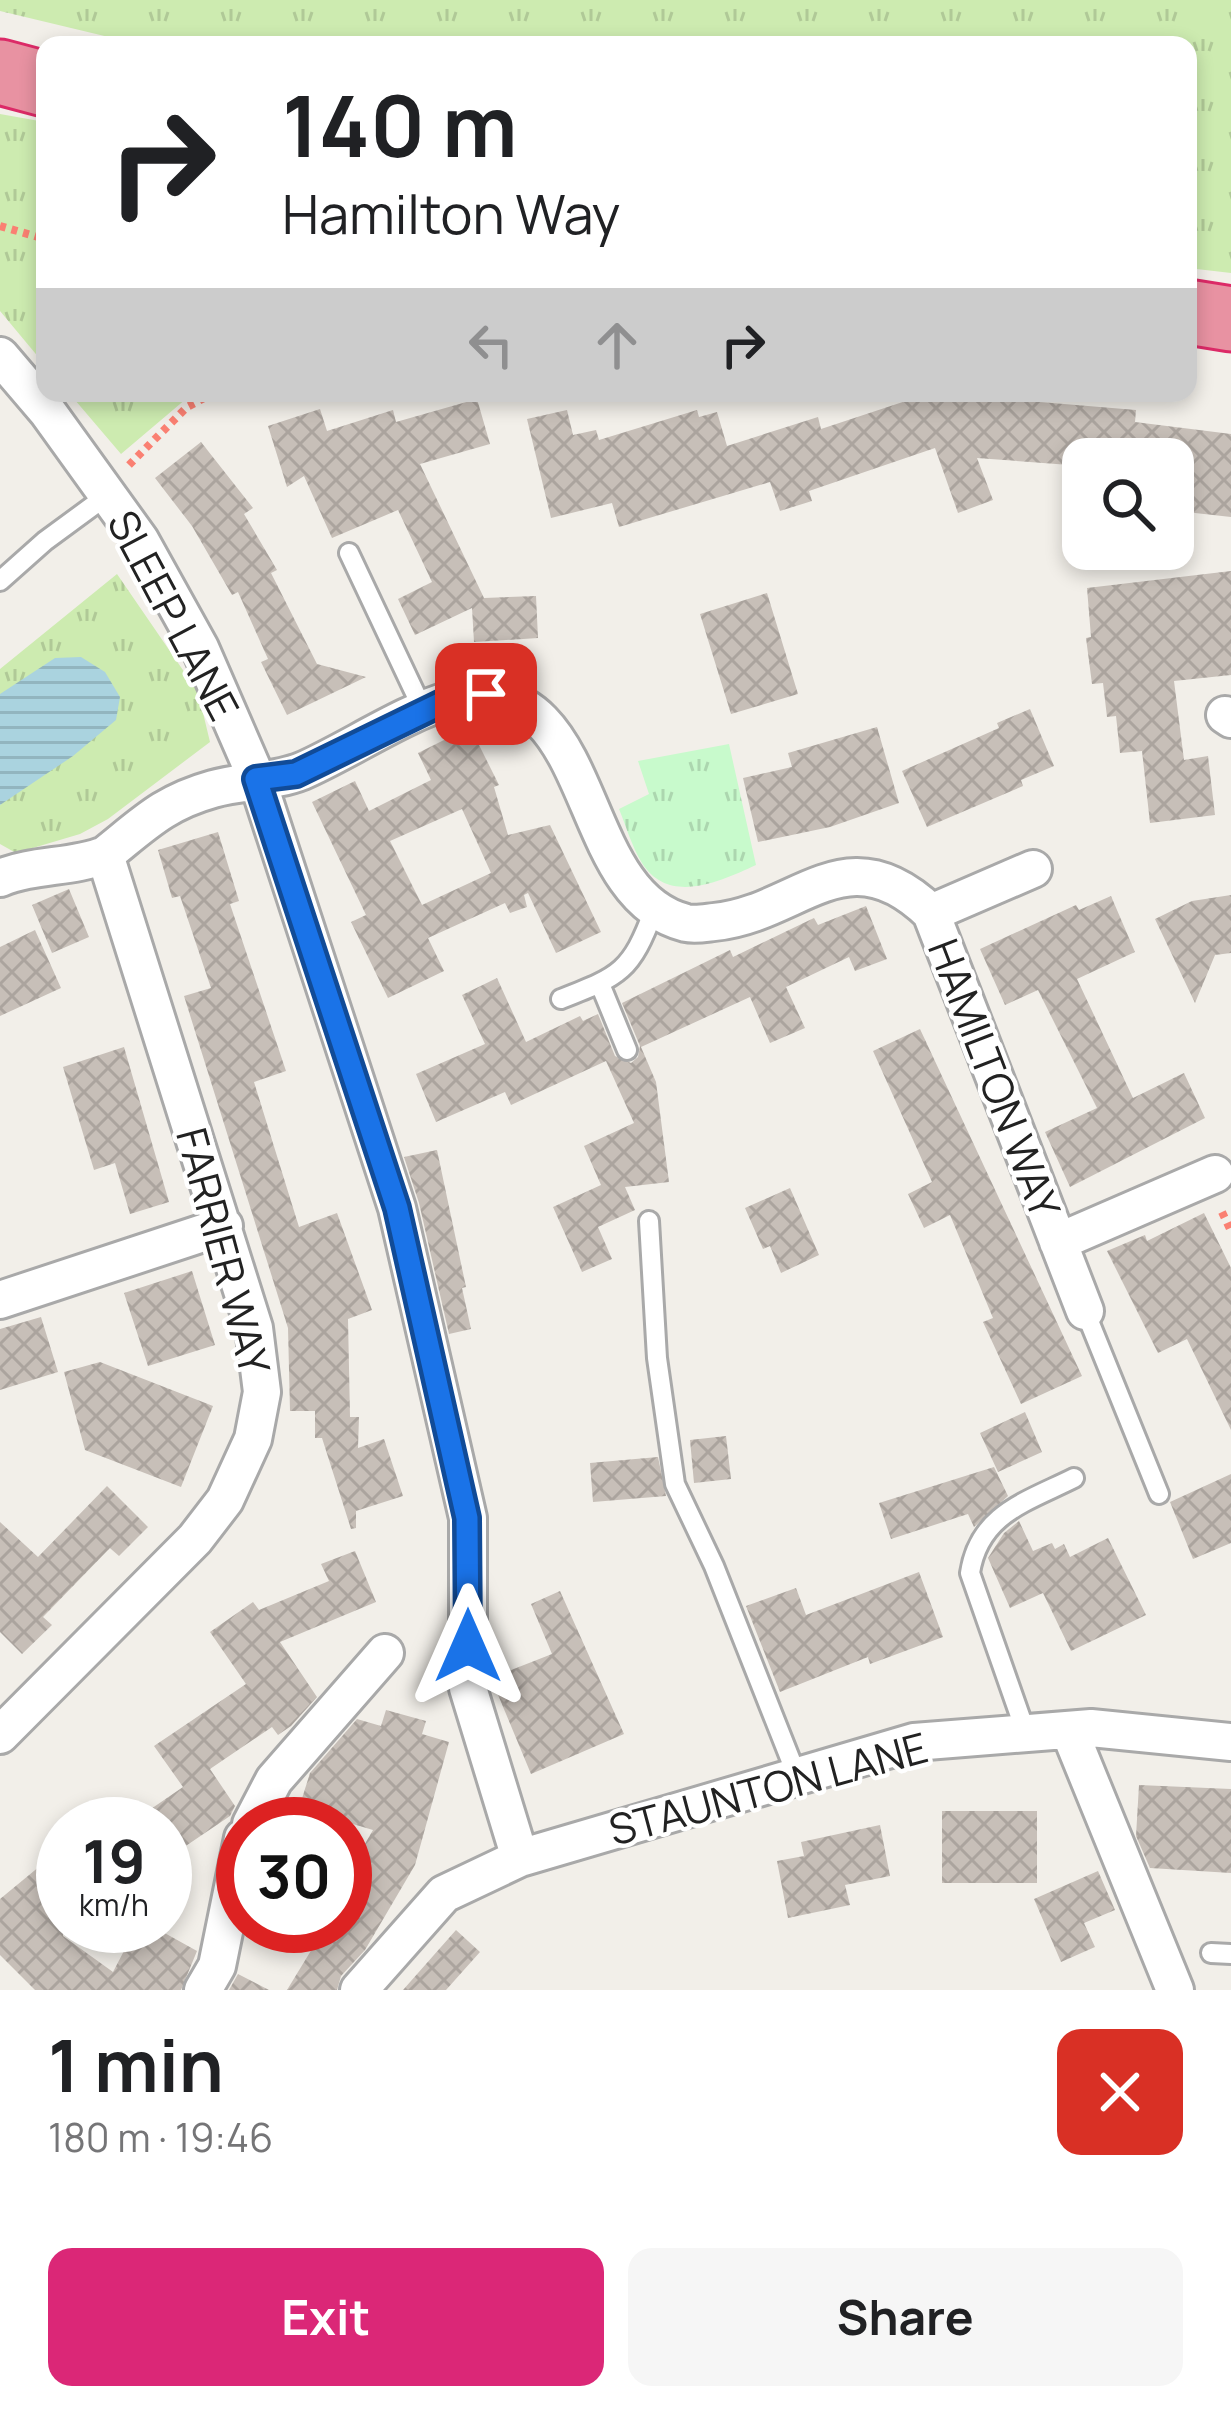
<!DOCTYPE html>
<html lang="en">
<head>
<meta charset="utf-8">
<style>
  body { margin:0; font-family:Manrope,sans-serif; background:#f6f6f6; color:#202124; height:100vh; display:flex; flex-direction:column; font-size:45px; white-space:nowrap }
  * { box-sizing:border-box; margin:0 }
  p { font-size:39px; color:#757577 }
  .icon { flex:none; width:66px; height:66px; fill:none; stroke:currentColor; stroke-width:2; stroke-linecap:round; stroke-linejoin:round }
  .map { position:relative; height:1990px; overflow:hidden }
  .details { display:flex; flex-direction:column; background:#fff; flex:1 }
  .details>* { flex:none }
  .top-card { position:absolute; left:36px; top:36px; width:1161px; height:366px; border-radius:24px; box-shadow:0 6px 18px #0003; background:#fff; color:#202124; overflow:hidden }
  .controls { position:absolute; left:1062px; top:438px; display:grid; gap:24px }
  .controls a { display:grid; place-items:center; width:132px; height:132px; border-radius:24px; background:#fff; box-shadow:0 6px 18px #0003; font-size:60px }
  .speed { position:absolute; left:36px; top:1797px; display:flex; gap:24px; font-size:60px; font-weight:700; text-align:center }
  .speed>* { display:grid; place-content:center; width:156px; height:156px; border-radius:50%; background:#fff; box-shadow:0 6px 18px #0003; line-height:1 }
  .speed small { font-size:30px; font-weight:400 }
  .speed .limit { border:18px solid #d22; background:#fff; color:#111 }
  .pin { position:absolute; display:grid; place-items:center; width:102px; height:102px; color:#fff; margin:-51px; border-radius:24px; box-shadow:0 6px 18px #0006 }
  .me { position:absolute; width:132px; margin:-66px; rotate:0deg; stroke-linejoin:round; filter:drop-shadow(0 0 9px #0008) }
  .turn { display:flex; align-items:center; gap:42px; height:252px; padding:0 48px; font-size:54px }
  .turn .icon { width:156px; height:156px; stroke-width:2.5 }
  .turn b { display:block; font-size:84px; line-height:102px }
  .lanes { display:flex; align-items:center; height:114px; padding:0 48px; background:#0003; justify-content:center; gap:60px; direction:ltr }
  .lanes .off { opacity:.35 }
  .round { display:grid; place-items:center; flex:none; width:126px; height:126px; border-radius:24px; background:#f6f6f6 }
  .head { display:flex; align-items:center; justify-content:space-between; height:204px; padding:0 48px }
  h1 { font-size:72px; font-weight:700; line-height:90px }
  .action { display:flex; gap:24px; margin-top:auto; padding:24px 48px }
  .action a { flex:1; height:138px; border-radius:24px; background:#db2777; color:#fff; font-size:48px; font-weight:700; line-height:138px; text-align:center }
  .action a+a { background:#f6f6f6; color:#202124 }
  .map>svg:first-child { display:block }
  .grass { fill:url(#grass-tufts) }
  .park { fill:url(#park-tufts) }
  .water { fill:url(#water-rules) }
  .building { fill:url(#building-cross-hatch); fill-rule:evenodd }
  .lines { fill:none; stroke-linecap:round; stroke-linejoin:round }
  .lane-casing { stroke:#a9a9a9; stroke-width:24 }
  .street-casing { stroke:#a9a9a9; stroke-width:42 }
  .highway-casing { stroke:#dc2a67; stroke-width:69 }
  .path { stroke:#fa8072; stroke-width:8; stroke-dasharray:6 6; stroke-linecap:butt }
  .lane { stroke:#fff; stroke-width:18 }
  .street { stroke:#fff; stroke-width:36 }
  .highway { stroke:#e892a2; stroke-width:63 }
  .route-casing { stroke:#114b97; stroke-width:30 }
  .route { stroke:#1a73e8; stroke-width:21 }
  .labels { text-anchor:middle; dominant-baseline:central; stroke-width:9; stroke-linejoin:round; paint-order:stroke }
  .street-label { font-size:42px; fill:#222; stroke:#fff }
</style>
</head>
<body>
<div class="map">
<svg width="1231" height="1990" viewBox="0 0 1231 1990">
  <defs>
    <pattern id="grass-tufts" width="24" height="20" patternUnits="userSpaceOnUse" patternTransform="scale(3)"><rect width="24" height="20" fill="#cdebb0"/><path d="M3 7l-1-3M5 7V3M7 7l1-3M15 17l-1-3M17 17v-4M19 17l1-3" fill="none" stroke="#b0c997"/></pattern>
    <pattern id="park-tufts" width="24" height="20" patternUnits="userSpaceOnUse" patternTransform="scale(3)"><rect width="24" height="20" fill="#c8facc"/><path d="M3 7l-1-3M5 7V3M7 7l1-3M15 17l-1-3M17 17v-4M19 17l1-3" fill="none" stroke="#acd6af"/></pattern>
    <pattern id="water-rules" width="6" height="5" patternUnits="userSpaceOnUse" patternTransform="scale(3)"><rect width="6" height="5" fill="#aad3df"/><path d="M0 2.5h6" fill="none" stroke="#92b5bf"/></pattern>
    <pattern id="building-cross-hatch" width="8" height="8" patternUnits="userSpaceOnUse" patternTransform="scale(3)"><rect width="8" height="8" fill="#c7bfb8"/><path d="M0 0l8 8M0 8l8-8" fill="none" stroke="#aba49e"/></pattern>
  </defs>
  <rect width="100%" height="100%" fill="#f2efe9"/>
  <path class="grass" d="M0,0H1231V273L1188,268V45H142L0,11Z
    M0,114L45,122V365L0,311Z
    M69,393H193L121,454Z
    M117,574L198,692L210,742L108,819L80,834L16,853L0,844V669Z"/>
  <path class="park" d="M729,744L756,865C721,881 669,906 642,863C632,847 626,826 619,809L649,794L638,761Z"/>
  <path class="water" d="M81,657L105,672L120,697L116,720L73,756L0,805V694L55,658Z"/>
  <path class="building" d="M930,393L1136,410L1135,422L1231,434V517L1177,511L1180,477H1173V459H1083V466L977,458L993,500L958,513L935,448L809,491L812,501L780,511L770,482L619,527L612,503L551,518L527,419L567,410L573,435L596,430L599,440L697,410L699,417L717,412L727,446L818,417L821,429Z
    M477,399L490,444L420,464L484,598L536,596L538,638L474,642L472,608L415,635L398,599L432,582L398,510L332,538L304,476L287,487L268,426L320,409L327,431L393,410L396,422Z
    M201,442L253,508L244,514L277,570L271,573L317,664L366,677L287,715L261,662L268,659L238,592L232,595L192,526L155,478Z
    M1231,571V675L1174,681L1184,760L1208,756L1215,815L1150,823L1142,751L1120,753L1116,716L1107,717L1103,683L1092,684L1086,638L1091,637L1087,588Z
    M767,593L798,694L731,714L700,614Z
    M1030,709L1054,766L1021,780L1023,786L927,827L902,771L999,728L997,723Z
    M470,727L499,785L494,787L508,835L550,825L601,932L556,953L528,893L524,895L527,907L510,913L505,903L428,938L444,971L388,998L351,922L366,915L312,802L355,781L369,811L431,780L418,753ZM462,809L491,873L422,905L390,841Z
    M877,727L899,803L830,827L758,842L743,778L792,767L788,753Z
    M218,832L239,901L230,904L286,1071L254,1082L299,1227L337,1213L372,1310L348,1319L350,1417H359L358,1448L384,1439L403,1496L356,1511V1528L351,1529L322,1438H315V1411H290L288,1328L184,996L211,988L180,896L172,898L158,850Z
    M69,889L89,937L52,953L32,905Z
    M1231,895V953L1215,955L1195,1003L1155,919L1192,901Z
    M1111,896L1135,952L1077,979L1133,1098L1184,1073L1205,1118L1070,1187L1045,1132L1097,1108L1038,990L1005,1005L980,949L1076,905L1079,910Z
    M866,906L887,959L855,971L849,957L786,987L805,1028L770,1043L750,997L641,1047L656,1082L669,1182L625,1187L635,1210L598,1227L612,1259L582,1272L553,1207L601,1185L584,1146L634,1123L606,1061L511,1105L505,1092L436,1122L416,1074L485,1044L462,995L497,978L526,1042L580,1016L583,1021L598,1014L615,1056L631,1063L638,1057L640,1046L622,1003L730,950L733,957L814,918L818,925Z
    M35,930L61,988L0,1016V947Z
    M920,1029L1082,1376L1021,1404L983,1322L993,1318L950,1215L924,1228L908,1194L932,1182L873,1051Z
    M124,1047L169,1202L130,1214L115,1163L94,1170L63,1067Z
    M437,1150L466,1287L462,1288L471,1329L449,1334L419,1203L404,1157Z
    M790,1188L819,1255L781,1273L770,1246L763,1249L745,1208Z
    M1204,1213L1231,1268V1430L1187,1339L1158,1353L1107,1251L1145,1235L1147,1241Z
    M192,1271L215,1345L148,1366L124,1293Z
    M41,1317L58,1372L0,1390V1329Z
    M100,1362L213,1406L181,1487L85,1450L64,1372Z
    M1025,1412L1042,1452L998,1472L980,1433Z
    M726,1436L731,1479L694,1483L690,1440Z
    M658,1457L666,1496L593,1502L590,1463Z
    M994,1467L1008,1496L974,1527L968,1514L891,1539L879,1503Z
    M1231,1474V1543L1193,1559L1170,1502Z
    M107,1486L148,1527L119,1556L110,1548L43,1617L52,1625L22,1654L0,1632V1522L38,1557Z
    M1019,1521L1033,1551L1052,1543L1055,1549L1064,1544L1070,1557L1108,1538L1146,1615L1071,1651L1043,1593L1010,1608L988,1558L1004,1533Z
    M355,1551L376,1602L280,1642L317,1697L291,1726L278,1735L272,1727L210,1769L235,1806L230,1816L165,1860V1824H129L183,1787L154,1746L246,1684L210,1632L253,1602L259,1610L329,1581L321,1564Z
    M919,1572L943,1637L870,1664L868,1657L780,1692L746,1606L796,1588L806,1615Z
    M560,1591L624,1734L531,1774L491,1678L552,1654L531,1604Z
    M386,1710L426,1721L422,1734L449,1742L415,1865L365,1950L341,1976L337,1990H287L326,1926H345V1878L373,1830L299,1808L310,1773L357,1719L381,1726Z
    M1139,1785L1231,1789V1873L1150,1868L1136,1836Z
    M942,1811H1037V1883H942Z
    M880,1825L890,1876L845,1885L850,1905L788,1918L777,1861L804,1856L801,1842Z
    M63,1847V1936L113,1972L137,1926H152L197,1951L181,1990H35L0,1955V1899Z
    M1098,1871L1115,1910L1084,1923L1095,1947L1061,1962L1034,1899Z
    M456,1930L480,1952L446,1990H403Z
    M238,1974L269,1990H229Z"/>
  <g class="lines">
    <g class="lane-casing">
      <path id="lane" d="M349,553L424,712
        M0,581L45,541L109,494
        M600,984L627,1050
        M561,999C620,976 631,972 654,910
        M649,1221L657,1358L675,1484L714,1566L797,1776
        M1085,1311L1159,1494
        M1026,1733L970,1573C979,1514 1026,1502 1074,1478
        M1211,1953L1231,1954"/>
    </g>
    <g class="street-casing">
      <path id="street" d="M0,356L47,411L140,540L200,648L257,779L397,1208L468,1518V1688L520,1858
        M1225,715L1231,719
        M0,878C34,864 71,868 105,855
        M931,913L1033,869
        M1058,1242L1215,1174
        M0,1300L224,1226
        M1069,1730L1175,1990
        M0,1735L195,1539L225,1500L253,1439L262,1392L254,1328L105,855C144,824 163,803 213,789C241,781 275,782 302,771C346,752 407,711 451,700C603,663 568,894 686,923C695,925 705,923 714,922C799,914 846,831 931,913L1085,1311
        M251,1824L274,1780L385,1653
        M203,1990L217,1966L243,1838
        M359,1990L444,1894L520,1858L914,1742L1091,1728L1231,1742"/>
    </g>
    <g class="highway-casing">
      <path id="highway" d="M0,72L45,84
        M1188,312L1231,319"/>
    </g>
    <path class="path" d="M0,226L45,239
      M129,465L187,407L214,393
      M1222,1212L1231,1231"/>
    <use href="#lane" class="lane"/>
    <use href="#street" class="street"/>
    <use href="#highway" class="highway"/>
  </g>
  <g class="lines">
    <g class="route-casing">
      <path id="route" d="M468,1646L467,1518L397,1208L256,779L296,774L446,701L486,694"/>
    </g>
    <use href="#route" class="route"/>
  </g>
  <g class="labels">
    <g class="street-label">
      <text transform="translate(174 615) rotate(62)">SLEEP LANE</text>
      <text transform="translate(995 1078) rotate(69)">HAMILTON WAY</text>
      <text transform="translate(224 1251) rotate(75)">FARRIER WAY</text>
      <text transform="translate(768 1788) rotate(-15)">STAUNTON LANE</text>
    </g>
  </g>
</svg>
<div class="controls">
<a><svg class="icon" aria-label="search" viewBox="0 0 24 24"><circle cx="10" cy="10" r="6"/><path d="M15 15l6 6"/></svg></a>
</div>
<div class="speed"><div>19<small>km/h</small></div><div class="limit">30</div></div>
<div class="pin" style="left:486px;top:694px;background:#d93025"><svg class="icon" aria-label="arrive" viewBox="0 0 24 24"><path d="M6 21V4h12l-3 4 3 4H6"/></svg></div>
<svg class="me" style="left:468px;top:1646px" viewBox="-20 -20 40 40"><path d="M0-17L14 15 0 8-14 15z" fill="#1a73e8" stroke="#fff" stroke-width="4"/></svg>
<div class="top-card">
<div class="turn"><svg class="icon" aria-label="right" viewBox="0 0 24 24"><path d="M7 20v-9h11M14 6l5 5-5 5"/></svg><div><b>140 m</b>Hamilton Way</div></div>
<div class="lanes"><svg class="icon off" aria-label="left" viewBox="0 0 24 24"><path d="M17 20v-9H6M10 6l-5 5 5 5"/></svg><svg class="icon off" aria-label="ahead" viewBox="0 0 24 24"><path d="M12 20V5M6 11l6-6 6 6"/></svg><svg class="icon" aria-label="right" viewBox="0 0 24 24"><path d="M7 20v-9h11M14 6l5 5-5 5"/></svg></div>
</div>
</div>
<section class="details">
<div class="head"><div><h1>1 min</h1><p>180 m · 19:46</p></div><a class="round" style="background:#d93025;color:#fff"><svg class="icon" aria-label="close" viewBox="0 0 24 24"><path d="M6 6l12 12M18 6L6 18"/></svg></a></div>
<div class="action"><a>Exit</a><a>Share</a></div>
</section>
</body>
</html>
